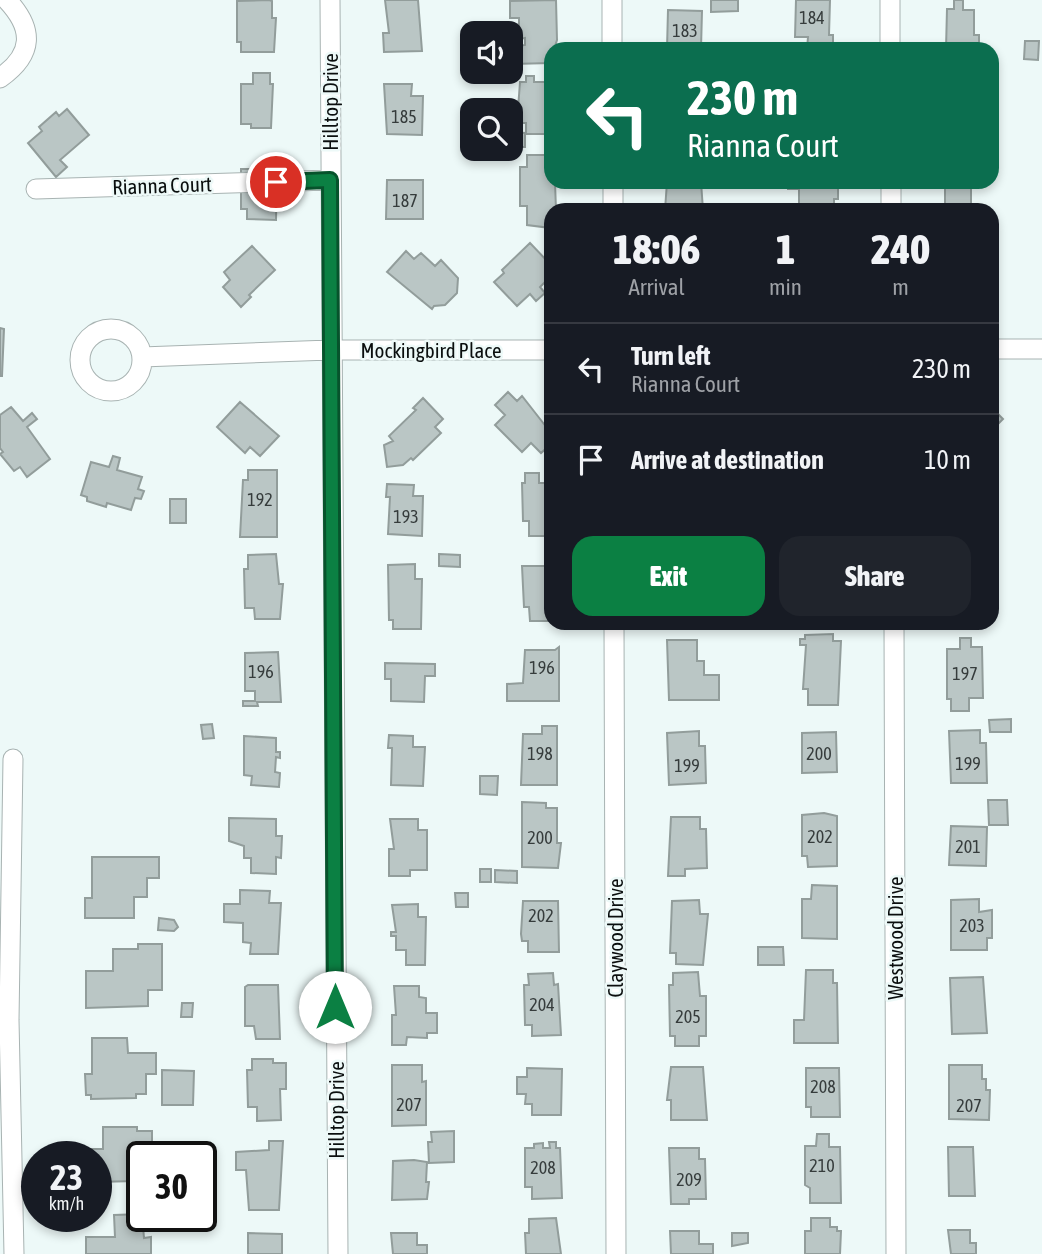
<!DOCTYPE html>
<html lang="en">
<head>
<meta charset="utf-8">
<style>
  body { margin:0; font-family:"Asap Condensed",sans-serif; background:#20242c; color:#f1f3f6; height:100vh; display:flex; flex-direction:column; font-size:26px; white-space:nowrap }
  * { box-sizing:border-box; margin:0 }
  p { font-size:23px; color:#9ea1a6 }
  .icon { flex:none; width:38px; height:38px; fill:none; stroke:currentColor; stroke-width:2; stroke-linecap:round; stroke-linejoin:round }
  .map { position:relative; flex:1; overflow:hidden }
  .sheet { position:absolute; left:544px; top:203px; width:455px; height:427px; display:flex; flex-direction:column; background:#171b24; border-radius:21px; box-shadow:0 4px 10px #0003 }
  .sheet>* { flex:none }
  .banner { position:absolute; left:544px; top:42px; width:455px; height:147px; border-radius:21px; box-shadow:0 4px 10px #0003; background:#0b6e4f; color:#fff; overflow:hidden }
  .controls { position:absolute; left:460px; top:21px; display:grid; gap:14px }
  .controls a { display:grid; place-items:center; width:63px; height:63px; border-radius:14px; background:#171b24; box-shadow:0 4px 10px #0003; font-size:35px }
  .speed { position:absolute; left:21px; top:1141px; display:flex; gap:14px; font-size:35px; font-weight:700; text-align:center }
  .speed>* { display:grid; place-content:center; width:91px; height:91px; border-radius:50%; background:#171b24; box-shadow:0 4px 10px #0003; line-height:1 }
  .speed small { font-size:18px; font-weight:400 }
  .speed .limit { border:4px solid #111; border-radius:10px; background:#fff; color:#111 }
  .pin { position:absolute; display:grid; place-items:center; width:60px; height:60px; color:#fff; margin:-30px; border:4px solid #fff; border-radius:50%; box-shadow:0 2px 7px #0007 }
  .me { position:absolute; width:77px; margin:-38px; rotate:0deg; stroke-linejoin:round; filter:drop-shadow(0 0 5px #0008) }
  .turn { display:flex; align-items:center; gap:24px; height:147px; padding:0 28px; font-size:32px }
  .turn .icon { width:91px; height:91px; stroke-width:2.5 }
  .turn b { display:block; font-size:49px; line-height:60px }
  .eta { display:flex; justify-content:space-evenly; align-items:center; height:119px; text-align:center }
  .eta b { font-size:42px; font-weight:800; line-height:49px }
  .primary-button { display:flex; gap:14px; margin-top:auto; padding:14px 28px }
  .primary-button a { flex:1; height:80px; border-radius:21px; background:#0b8043; color:#fff; font-size:28px; font-weight:800; line-height:80px; text-align:center }
  .primary-button a+a { background:#20242c; color:#f1f3f6 }
  ul { padding:0; list-style:none }
  li { display:flex; align-items:center; gap:21px; height:91px; padding:0 28px; border-top:2px solid #363941 }
  li div { flex:1 }
  li b { display:block; font-size:26px }
  li em { font-style:normal }
  .map>svg:first-child { display:block }
  .building { fill:#bac6c5; stroke:#929d9b; stroke-width:2 }
  .lines { fill:none; stroke-linecap:round; stroke-linejoin:round }
  .minor-casing { stroke:#a8b3b2; stroke-width:21 }
  .minor { stroke:#fff; stroke-width:19 }
  .route-casing { stroke:#07532c; stroke-width:18 }
  .route { stroke:#0b8043; stroke-width:12 }
  .labels { text-anchor:middle; dominant-baseline:central; stroke-width:5; stroke-linejoin:round; paint-order:stroke }
  .number-label { font-size:18px; fill:#363c3c }
  .street-label { font-size:21px; fill:#0a0e0e; stroke:#edf9f8 }
</style>
</head>
<body>
<div class="map">
<svg width="1042" height="1254" viewBox="0 0 1042 1254">
  <rect width="100%" height="100%" fill="#edf9f8"/>
  <path class="building" d="M269,0L272,1V18H276L274,52H241V42H237V1Z
    M385,0H418L422,51L384,52L383,33H389Z
    M556,0L557,40L554,49H551V63L512,64V47L525,45V38L519,39V18H510V1Z
    M711,0H738V11L711,12Z
    M796,0H830L829,35H833V49H807L808,37H795Z
    M954,0H963V10H974V35H979V47L946,49L947,9H954Z
    M668,10L702,11L701,49H667Z
    M1025,41H1039L1038,60L1024,59Z
    M253,73H270V84H273L271,128H251V124H241V84H253Z
    M526,76H534V82H551V134H526V123H517L520,82H526Z
    M384,84H412L411,96H423L422,135L387,134Z
    M67,109L89,135L60,160L67,167L56,177L28,143L42,131L39,127L56,112L59,116Z
    M511,132L525,133V147H511Z
    M527,155H549L551,182H555L556,210H551V228L527,225V206H520V167H527Z
    M241,169H277L276,220L247,219V209H241Z
    M387,180H423V219H386Z
    M667,182H701L703,210H665Z
    M788,182H838V199H834V204H823V209H806V205H799V189H788Z
    M945,182H971V210H945Z
    M530,243L551,265V276L540,287L545,293L536,301L530,294L517,306L494,282L504,273L502,270Z
    M252,246L275,270L249,295L251,297L241,307L223,287L230,280L224,272Z
    M406,251L414,259L421,253L435,266L441,260L458,278L457,293L445,305L434,306L432,309L387,272Z
    M0,328L4,329L2,376H0Z
    M508,392L517,401L522,396L551,433V444L541,453L531,443L522,452L495,425L505,415L495,405Z
    M423,398L443,419L435,427L441,433L413,460L411,458L403,465L387,467L384,445L393,441L389,436L416,410L413,408Z
    M240,402L279,436L260,456L250,447L245,453L217,427Z
    M11,407L23,421L32,413L37,419L27,427L50,459L27,477L20,467L14,471L0,454L3,452L0,448V415Z
    M992,408L1003,419L992,430Z
    M113,456L120,458L117,470L142,477L138,489L144,491L141,499L135,498L131,510L107,503L106,507L87,501V497L81,495L91,462L109,467Z
    M248,470H277V537H240L243,480H248Z
    M525,473H539V483H551V536H529V521H523L522,483H525Z
    M387,484L414,485L413,496H423L422,536L388,534L390,497H386Z
    M170,499H186V523H170Z
    M276,554L279,584H283L280,619H255L254,608H245L244,569H248V555Z
    M439,554L460,555V567L439,566Z
    M546,562H551V621H530L529,607H524L522,566H546Z
    M415,564V579H422L421,629H393V620H389L388,565Z
    M833,634V641H841L838,705H808V689H803L806,645H800V639H805V635Z
    M960,638H971V647H982L983,698H969V711H951V699H947V649H960Z
    M667,640H697V661H704V675H719V700H669Z
    M559,647V701H507V684L523,683L525,650H555Z
    M278,652L281,702H257L258,706H243V701H255V691H245V653Z
    M385,663L435,664V676H425L424,702L391,701V679H385Z
    M1011,719V732H990L989,720Z
    M212,724L214,738L203,739L201,725Z
    M542,726H557V785H521L523,734H542Z
    M980,730V743H986L987,783H951L949,731Z
    M699,731V746H705L706,783L669,785L667,733Z
    M836,732L837,772L802,773V733Z
    M389,735L413,736V747H425L423,786L391,785L392,748H388Z
    M244,736L276,738V752H280V758L276,757L275,772L280,773L279,787L251,785L252,776L244,775Z
    M480,776H498L497,795L480,794Z
    M988,800H1007L1008,825H989Z
    M522,802L546,803V808H557V843H561L558,868L522,867Z
    M824,813L837,816V866L808,867L807,856H802V815Z
    M671,817H700V829H706L707,868L685,869V876H668Z
    M229,818L276,819V836H282L281,858L276,857V874L251,873V858H244V846L229,841Z
    M390,819H418V830H427V870H410V876H389V849H394Z
    M951,826L987,827L986,866L949,865Z
    M92,857H159V878H147V897H134V918H85V898H92Z
    M480,869H491V882H480Z
    M495,870L517,871V883L495,882Z
    M812,885L837,886V939L802,938V899H811Z
    M240,890L270,891L269,903H281L278,954H250L251,943L243,942V923L224,922V904H240Z
    M455,893H468V907H456Z
    M979,899V912L992,910V938H987V950H951V900Z
    M699,900L700,914H708L703,965L676,964V953H670L672,901Z
    M523,901H558L559,952H528V941H522L521,934Z
    M418,904V917H426L425,965H406V950H396V936H391V932H396L392,905Z
    M159,918L174,920L178,927L174,931L158,930Z
    M138,944H162V990H148V1006L86,1008V971H113V949H138Z
    M758,947H783L784,965H758Z
    M806,970H833V983H837L838,1043H794V1020H804Z
    M698,972L700,996H706V1036H699V1046H675V1036H670L669,985H673V973Z
    M553,973L554,985L558,984L561,1035L532,1036V1025H525L524,985H529L528,974Z
    M983,977L987,1033L952,1034L950,978Z
    M248,985H278L280,1039H256L254,1026H245V987Z
    M394,986H419V997L426,998V1013H437V1033H427V1038L407,1037L406,1045H392V1015H396Z
    M182,1003H193L192,1017H181Z
    M92,1038H127L128,1053H156V1074H146V1094H136V1098L91,1099V1095H86L85,1074H92Z
    M252,1059H273V1063H286V1089H280L281,1120L257,1121V1107H248L247,1070H252Z
    M392,1065H422V1082L426,1081V1125L392,1126Z
    M949,1065H982V1079H986V1090H990L989,1120L949,1119Z
    M671,1067H703L707,1120H671V1100H667Z
    M527,1068L562,1069L561,1115H532V1104H525L526,1094H517V1077H527Z
    M806,1068H839L840,1117H811V1107H806Z
    M162,1070L194,1071L193,1105H162Z
    M103,1127H137V1131H152V1157L136,1159V1181L96,1182V1157H86V1149H103Z
    M454,1131V1162L429,1163L428,1142H432L431,1132Z
    M817,1134H829V1147H840L841,1203H810V1188L805,1185V1146H816Z
    M269,1141H283L279,1210H249L246,1170H236V1152L269,1150Z
    M549,1142H556V1148H560L562,1198L532,1199V1187H525V1148H534V1144L543,1143V1148H550Z
    M948,1147H973L975,1196H949Z
    M669,1148H699V1159H705L706,1199H689V1204H671Z
    M414,1160L427,1162L426,1182H429L427,1199L392,1200L393,1161Z
    M142,1214L144,1238L151,1237V1254H86V1237H115L114,1215Z
    M556,1218L561,1254H526L525,1233H529V1219Z
    M811,1218H830V1227H837V1231H841L840,1254H805V1231H811Z
    M948,1230H970V1243H976V1254H951Z
    M670,1231H699V1244H713V1254H671Z
    M248,1233L282,1234V1254H248Z
    M391,1233H417V1245H427V1254H393Z
    M732,1233H748V1243L732,1246Z"/>
  <g class="lines">
    <g class="minor-casing">
      <path id="minor" d="M330,0L338,1254
        M612,0V49
        M890,0V49
        M0,78C34,54 34,29 7,0
        M613,182V210
        M891,182V210
        M36,189L330,180
        M80 360a31 31 0 1 1 62 0a31 31 0 1 1-62 0Z
        M992,349H1042
        M142,357L330,350H551
        M614,623L616,1254
        M894,623L896,1254
        M13,759L9,1020L14,1254"/>
    </g>
    <use href="#minor" class="minor"/>
  </g>
  <g class="lines">
    <g class="route-casing">
      <path id="route" d="M276,182L330,180L335,1007"/>
    </g>
    <use href="#route" class="route"/>
  </g>
  <g class="labels">
    <g class="number-label">
      <text x="812" y="17">184</text>
      <text x="685" y="30">183</text>
      <text x="404" y="116">185</text>
      <text x="405" y="200">187</text>
      <text x="260" y="499">192</text>
      <text x="406" y="516">193</text>
      <text x="542" y="667">196</text>
      <text x="261" y="671">196</text>
      <text x="965" y="673">197</text>
      <text x="540" y="753">198</text>
      <text x="819" y="753">200</text>
      <text x="968" y="763">199</text>
      <text x="687" y="765">199</text>
      <text x="820" y="836">202</text>
      <text x="540" y="837">200</text>
      <text x="968" y="846">201</text>
      <text x="541" y="915">202</text>
      <text x="972" y="925">203</text>
      <text x="542" y="1004">204</text>
      <text x="688" y="1016">205</text>
      <text x="823" y="1086">208</text>
      <text x="409" y="1104">207</text>
      <text x="969" y="1105">207</text>
      <text x="822" y="1165">210</text>
      <text x="543" y="1167">208</text>
      <text x="689" y="1179">209</text>
    </g>
    <g class="street-label">
      <text transform="translate(330 102) rotate(-90)">Hilltop Drive</text>
      <text transform="translate(162 185) rotate(-2)">Rianna Court</text>
      <text x="431" y="350">Mockingbird Place</text>
      <text transform="translate(615 938) rotate(-90)">Claywood Drive</text>
      <text transform="translate(895 938) rotate(-90)">Westwood Drive</text>
      <text transform="translate(336 1110) rotate(-90)">Hilltop Drive</text>
    </g>
  </g>
</svg>
<div class="controls">
<a><svg class="icon" aria-label="sound" viewBox="0 0 24 24"><path d="M4 9h4l5-4v14l-5-4H4zM17 9q2 3 0 6"/></svg></a>
<a><svg class="icon" aria-label="search" viewBox="0 0 24 24"><circle cx="10" cy="10" r="6"/><path d="M15 15l6 6"/></svg></a>
</div>
<div class="speed"><div>23<small>km/h</small></div><div class="limit">30</div></div>
<div class="pin" style="left:276px;top:182px;background:#d93025"><svg class="icon" aria-label="arrive" viewBox="0 0 24 24"><path d="M6 21V4h12l-3 4 3 4H6"/></svg></div>
<svg class="me" style="left:335px;top:1007px" viewBox="-20 -20 40 40"><circle r="19" fill="#fff"/><path d="M0-13L10 11 0 6-10 11z" fill="#0b8043"/></svg>
<div class="banner">
<div class="turn"><svg class="icon" aria-label="left" viewBox="0 0 24 24"><path d="M17 20v-9H6M10 6l-5 5 5 5"/></svg><div><b>230 m</b>Rianna Court</div></div>
</div>
<section class="sheet">
<div class="eta">
<div><b>18:06</b><p>Arrival</p></div>
<div><b>1</b><p>min</p></div>
<div><b>240</b><p>m</p></div>
</div>
<ul>
<li><svg class="icon" aria-label="left" viewBox="0 0 24 24"><path d="M17 20v-9H6M10 6l-5 5 5 5"/></svg><div><b>Turn left</b><p>Rianna Court</p></div><em>230 m</em></li>
<li><svg class="icon" aria-label="arrive" viewBox="0 0 24 24"><path d="M6 21V4h12l-3 4 3 4H6"/></svg><div><b>Arrive at destination</b></div><em>10 m</em></li>
</ul>
<div class="primary-button"><a>Exit</a><a>Share</a></div>
</section>
</div>
</body>
</html>
